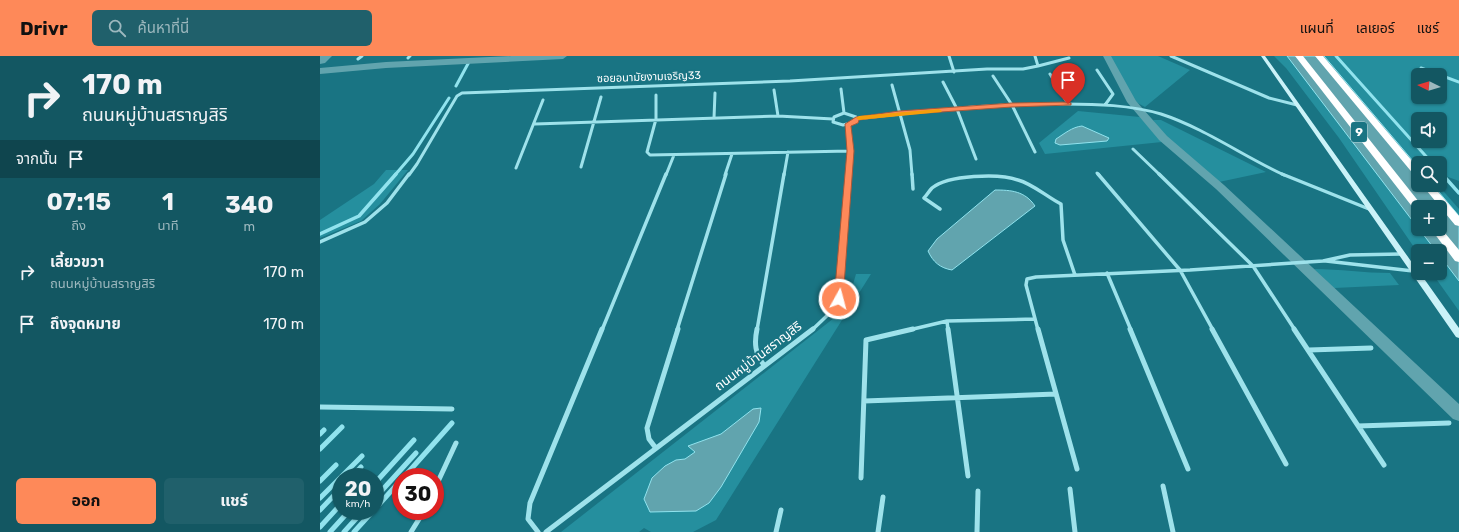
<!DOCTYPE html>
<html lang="th">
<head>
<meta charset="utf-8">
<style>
  body { margin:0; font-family:Rubik,"Noto Sans Thai",sans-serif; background:#20606b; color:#f1f3f6; height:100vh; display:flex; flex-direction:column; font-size:15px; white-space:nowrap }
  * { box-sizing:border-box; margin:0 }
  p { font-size:13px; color:#9db8be }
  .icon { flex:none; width:22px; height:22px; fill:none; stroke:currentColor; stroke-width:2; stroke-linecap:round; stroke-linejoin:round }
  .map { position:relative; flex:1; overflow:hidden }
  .sheet { display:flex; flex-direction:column; background:#135762; width:320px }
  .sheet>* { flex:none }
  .banner { background:#135762; color:#f1f3f6; overflow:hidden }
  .needle { width:26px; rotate:275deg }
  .buttons { position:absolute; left:1091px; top:12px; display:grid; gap:8px }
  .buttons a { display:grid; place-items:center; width:36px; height:36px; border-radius:6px; background:#135762; box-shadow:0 1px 3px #0004; font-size:20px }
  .speed { position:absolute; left:12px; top:412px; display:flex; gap:8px; font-size:20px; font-weight:700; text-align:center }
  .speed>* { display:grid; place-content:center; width:52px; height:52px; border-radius:50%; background:#135762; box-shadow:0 1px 3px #0004; line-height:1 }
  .speed small { font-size:10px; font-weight:400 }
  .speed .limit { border:6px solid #d22; background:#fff; color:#111 }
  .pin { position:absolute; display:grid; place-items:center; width:34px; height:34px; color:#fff; margin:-41px -17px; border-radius:50% 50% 50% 0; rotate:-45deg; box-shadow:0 0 4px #0007 }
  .pin .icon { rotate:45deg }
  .me { position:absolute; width:44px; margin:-22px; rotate:7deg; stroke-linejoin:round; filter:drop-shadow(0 0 3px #0008) }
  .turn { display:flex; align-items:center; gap:14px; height:84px; padding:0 16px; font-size:18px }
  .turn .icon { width:52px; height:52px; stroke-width:2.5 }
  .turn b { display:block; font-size:28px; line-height:34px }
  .then { display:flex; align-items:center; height:38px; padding:0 16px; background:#0003; gap:8px; font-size:15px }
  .eta { display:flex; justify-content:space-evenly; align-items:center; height:68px; text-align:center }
  .eta b { font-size:24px; font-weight:700; line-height:28px }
  .cta { display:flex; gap:8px; margin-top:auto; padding:8px 16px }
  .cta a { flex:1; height:46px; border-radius:6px; background:#fe8959; color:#111; font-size:16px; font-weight:700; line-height:46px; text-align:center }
  .cta a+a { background:#20606b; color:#f1f3f6 }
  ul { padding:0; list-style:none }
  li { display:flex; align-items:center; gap:12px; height:52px; padding:0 16px }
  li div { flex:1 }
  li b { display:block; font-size:15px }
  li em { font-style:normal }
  header { display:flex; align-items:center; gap:24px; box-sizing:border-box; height:56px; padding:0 20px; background:#fe8959; color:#111 }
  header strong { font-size:19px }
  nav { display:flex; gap:22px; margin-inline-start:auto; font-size:14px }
  .search { width:280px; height:36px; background:#20606b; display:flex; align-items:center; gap:10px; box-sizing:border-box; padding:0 14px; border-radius:6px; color:#9db8be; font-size:15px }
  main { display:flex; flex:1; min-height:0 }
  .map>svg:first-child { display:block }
  .green { fill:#258f9e; fill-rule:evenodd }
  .water { fill:#61a4ae; stroke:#91e3ee }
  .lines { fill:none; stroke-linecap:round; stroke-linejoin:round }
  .stream-far2 { stroke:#91e3ee; stroke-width:3 }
  .stream-far1 { stroke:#91e3ee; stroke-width:3.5 }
  .stream { stroke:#91e3ee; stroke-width:5 }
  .canal { fill:#61a4ae; fill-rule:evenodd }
  .river { fill:#61a4ae; fill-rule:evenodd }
  .minor-far2 { stroke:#9ee2eb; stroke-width:3 }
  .minor-far1 { stroke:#9ee2eb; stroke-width:3.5 }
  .minor { stroke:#9ee2eb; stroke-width:5 }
  .secondary { fill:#caf2f8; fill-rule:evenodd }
  .motorway { fill:#fff; fill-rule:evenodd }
  .route { fill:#fe8959; stroke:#a5593a }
  .slow { fill:#f59e0b }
  .labels { text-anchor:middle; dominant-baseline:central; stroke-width:4; stroke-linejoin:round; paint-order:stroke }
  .far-street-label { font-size:11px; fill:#fff; stroke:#197483 }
  .shield { fill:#197483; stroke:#bad5da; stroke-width:1 }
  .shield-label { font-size:12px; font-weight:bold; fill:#fff }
  .street-label { font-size:13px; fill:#fff; stroke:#197483 }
</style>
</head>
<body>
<header>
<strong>Drivr</strong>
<div class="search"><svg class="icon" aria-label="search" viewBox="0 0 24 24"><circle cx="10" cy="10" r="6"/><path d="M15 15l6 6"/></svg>ค้นหาที่นี่</div>
<nav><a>แผนที่</a><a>เลเยอร์</a><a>แชร์</a></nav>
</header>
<main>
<section class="sheet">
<div class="banner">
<div class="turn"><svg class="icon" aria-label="right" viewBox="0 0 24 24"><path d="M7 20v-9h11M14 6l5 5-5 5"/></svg><div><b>170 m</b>ถนนหมู่บ้านสราญสิริ</div></div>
<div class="then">จากนั้น<svg class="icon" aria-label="arrive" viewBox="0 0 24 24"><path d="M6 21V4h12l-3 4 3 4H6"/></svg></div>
</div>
<div class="eta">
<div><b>07:15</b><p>ถึง</p></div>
<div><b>1</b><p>นาที</p></div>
<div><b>340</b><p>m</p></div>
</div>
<ul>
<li><svg class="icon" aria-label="right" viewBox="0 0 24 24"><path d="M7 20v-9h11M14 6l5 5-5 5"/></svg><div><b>เลี้ยวขวา</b><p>ถนนหมู่บ้านสราญสิริ</p></div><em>170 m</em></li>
<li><svg class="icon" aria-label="arrive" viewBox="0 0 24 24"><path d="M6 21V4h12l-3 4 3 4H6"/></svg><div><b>ถึงจุดหมาย</b></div><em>170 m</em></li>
</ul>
<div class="cta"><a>ออก</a><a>แชร์</a></div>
</section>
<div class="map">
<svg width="1139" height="476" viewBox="0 0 1139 476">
  <rect width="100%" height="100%" fill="#197483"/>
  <path class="green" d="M790,0H838L870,14L825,51L814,45Z
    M954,0H1139V125L1120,118V107H1098V129H1118L1139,153V255L1112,217H1120V195H1098V197L1019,82L966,12ZM1098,19H1120V41H1098ZM1098,63H1120V85H1098ZM1098,151H1120V173H1098Z
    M758,55L820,61L842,86L725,98L719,87Z
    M833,64H841L946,116L899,126L846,83Z
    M66,114H88L60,148L41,165L0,182V164L54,128Z
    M994,213C1020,213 1044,217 1070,217L1079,229L1014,232Z
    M536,218H551L396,464L373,476H331L324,472L319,476H241L514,262L529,242Z"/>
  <path class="water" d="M967,0H1004L1098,111V129H1113L1139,160V225L1120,200V195H1116L1099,173H1120V151H1098V172Z
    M762,70L789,82L787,85L740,89L735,87L736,83C744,78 752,71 762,70Z
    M675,134C691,134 705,135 715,150L632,214C620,212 613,206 608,195L617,183Z
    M441,352L439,366L401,431L389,447L376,455L330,456L324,443L332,422L345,410L356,404L365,403L375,396L368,390L401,378L433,353Z"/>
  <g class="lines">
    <path class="stream-far2" d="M1016,0L1112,107
      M1101,12L1139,26
      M136,30L150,4
      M1120,116L1123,119
      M75,119L93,98L129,42"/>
    <path class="stream-far1" d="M1122,118L1139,137
      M0,178L39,160L76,118"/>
    <path class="stream" d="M0,378L4,374
      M0,393L22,371
      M21,421L42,400
      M32,421L41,411
      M84,421L132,367
      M0,425L16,409
      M55,427L94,384
      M0,442L21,421
      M55,442L96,397
      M55,453L81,424
      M0,454L21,432
      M0,471L21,448
      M10,476L29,455
      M24,476L43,455
      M34,476L53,455"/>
    <path class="canal" d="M192,0H247L243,3L66,12L0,18V12L66,6Z
      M783,0H791L816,45L847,80L904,129L1139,348V365L1133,363L896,133L839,84L807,46Z"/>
    <path class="river" d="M0,0H12L5,7L0,8Z"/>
    <path class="minor-far2" d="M629,0L634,16
      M851,0L949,42L977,49
      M88,2L90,0
      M38,3L42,0
      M718,10L749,2
      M777,14L793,38L785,49
      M730,18L748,48
      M673,20L692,49L715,96
      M623,26L637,53L656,103
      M572,29L590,94L592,119
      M521,33L524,57
      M454,34L458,60
      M336,39V63L327,96L330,99L530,95
      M524,57L536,61L535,66L523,69L513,66L514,61Z
      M394,62L395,37
      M536,63C605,55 675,47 745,48C777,48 810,49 841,58C884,72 923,100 964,119
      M215,68L458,60L513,63
      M527,69L530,95L528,119
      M813,93L840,119
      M261,111L281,41
      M196,112L223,44
      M777,117L779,119
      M89,119L97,108L137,40L142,37L470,25L667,13H703L718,10L715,0
      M346,119L354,99
      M405,119L412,98
      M464,119L468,96"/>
    <path class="minor-far1" d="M592,118L593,133
      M778,118L860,214L893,274
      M839,118L933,210L975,274
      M962,118L1049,153
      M620,153L604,142C607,139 609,135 612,132C628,119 679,117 698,124C713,128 727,141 741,148L743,184L755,219
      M0,186L45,166L67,147L89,118
      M1006,205L1093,215
      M787,217L811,274
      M282,274L346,118
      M357,274L406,118
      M437,274L464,118
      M492,274L514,253L520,234L528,118
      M589,274L627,265
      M628,274L627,265L715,263
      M718,274L706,229L707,223L716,221L870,214L1003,205L1030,199L1081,198"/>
    <path class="minor" d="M437,273C434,287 435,298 444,309
      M628,273L648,420
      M718,273L757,413
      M810,273L868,413
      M892,273L966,408
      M974,273L1064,409
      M989,294L1051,292
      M544,345L736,338
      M0,351L132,353
      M1038,370L1129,367
      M335,391L329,383L327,372L358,273
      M541,422L546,284L593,273
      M843,430L853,476
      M115,432L136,387
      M750,433L755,476
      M91,476L104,455
      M218,476L208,463L210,447L282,273
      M226,476L493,273
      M456,476L461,454
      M558,476L563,441
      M657,476L658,435"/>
    <path class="secondary" d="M941,0H945L1098,215V217H1100L1139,272V282L1136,281Z"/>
    <path class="motorway" d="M975,0H983L1103,151H1098V154L1094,153Z
      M995,0H1003L1098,112V121L1095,120Z
      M1102,129H1112L1139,160V170L1135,169Z
      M1120,171L1139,194V206L1135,205L1111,173H1120Z"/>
  </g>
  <path class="route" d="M748,46L751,47V49L692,51L579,59L539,64L538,67L531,70L534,95L523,243L519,246H515L514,243L527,95L525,68L536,61L579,55L692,47Z"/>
  <path class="slow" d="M619,53L622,55L621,56L539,64L536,62L539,60Z"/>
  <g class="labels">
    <g class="far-street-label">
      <text transform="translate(329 21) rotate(-2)">ซอยอนามัยงามเจริญ33</text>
    </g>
    <rect class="shield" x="1031" y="66" width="16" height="20" rx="3"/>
    <g class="shield-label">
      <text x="1039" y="76">9</text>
    </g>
    <g class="street-label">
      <text transform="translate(438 300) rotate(-37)">ถนนหมู่บ้านสราญสิริ</text>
    </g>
  </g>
</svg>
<div class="buttons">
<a><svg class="needle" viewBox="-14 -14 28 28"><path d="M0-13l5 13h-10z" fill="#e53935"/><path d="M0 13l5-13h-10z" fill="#9db8be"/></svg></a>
<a><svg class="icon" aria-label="sound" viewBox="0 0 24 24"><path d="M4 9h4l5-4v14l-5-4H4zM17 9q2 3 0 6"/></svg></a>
<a><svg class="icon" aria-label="search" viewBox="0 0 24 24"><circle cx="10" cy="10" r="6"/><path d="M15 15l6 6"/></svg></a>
<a>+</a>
<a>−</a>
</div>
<div class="speed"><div>20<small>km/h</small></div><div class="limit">30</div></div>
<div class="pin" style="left:748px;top:48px;background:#d93025"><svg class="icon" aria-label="arrive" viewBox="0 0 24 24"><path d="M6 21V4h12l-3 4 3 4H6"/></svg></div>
<svg class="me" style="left:519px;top:243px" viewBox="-20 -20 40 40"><circle r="17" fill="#fe8959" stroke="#fff" stroke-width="3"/><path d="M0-11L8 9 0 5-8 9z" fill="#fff"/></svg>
</div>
</main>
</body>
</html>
